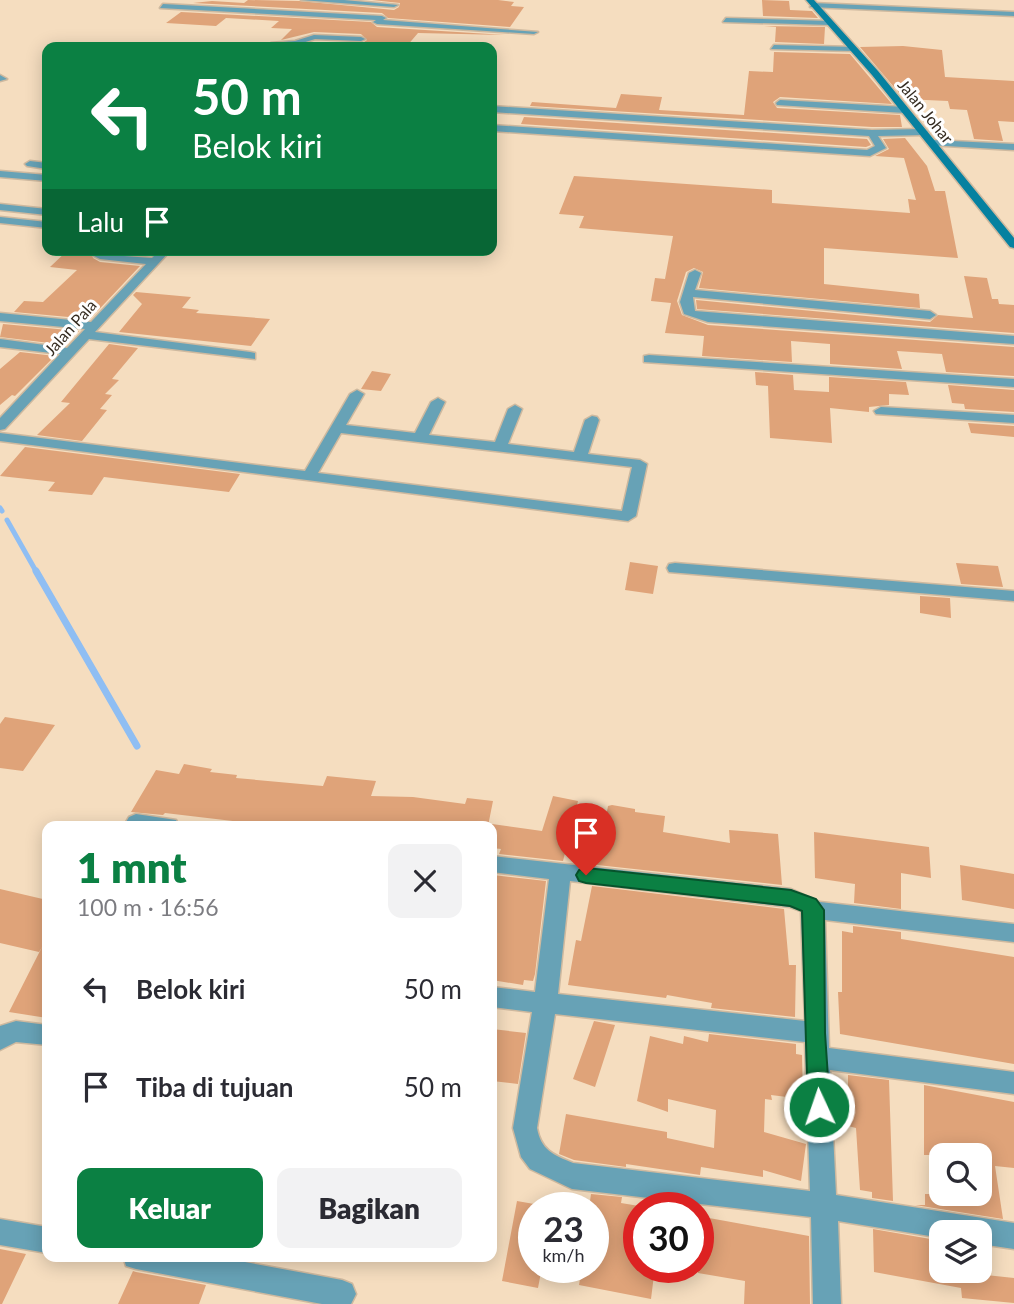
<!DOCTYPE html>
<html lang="id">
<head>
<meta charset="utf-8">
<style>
  body { margin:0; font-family:Lato,sans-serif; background:#f2f2f3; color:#2b2b33; height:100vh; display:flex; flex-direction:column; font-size:26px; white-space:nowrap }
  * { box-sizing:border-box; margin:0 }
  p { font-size:23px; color:#7c7c81 }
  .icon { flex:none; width:38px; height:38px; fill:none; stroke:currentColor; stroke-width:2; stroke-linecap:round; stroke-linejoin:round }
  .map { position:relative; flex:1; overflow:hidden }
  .side { position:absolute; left:42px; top:821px; width:455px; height:441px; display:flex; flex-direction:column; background:#fff; border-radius:14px; box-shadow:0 4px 18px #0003 }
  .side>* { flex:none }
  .top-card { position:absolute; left:42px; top:42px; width:455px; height:214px; border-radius:14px; box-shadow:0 4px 18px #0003; background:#0b8043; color:#fff; overflow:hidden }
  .controls { position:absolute; left:929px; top:1143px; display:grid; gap:14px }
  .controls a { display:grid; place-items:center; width:63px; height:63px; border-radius:14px; background:#fff; box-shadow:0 4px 18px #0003; font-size:35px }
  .speed { position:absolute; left:518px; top:1192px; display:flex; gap:14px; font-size:35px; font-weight:700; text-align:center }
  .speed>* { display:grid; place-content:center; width:91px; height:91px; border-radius:50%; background:#fff; box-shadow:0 4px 18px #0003; line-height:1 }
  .speed small { font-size:18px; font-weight:400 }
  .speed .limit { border:10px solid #d22; background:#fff; color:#111 }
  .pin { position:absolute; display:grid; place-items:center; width:60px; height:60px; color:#fff; margin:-72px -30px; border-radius:50% 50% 50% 0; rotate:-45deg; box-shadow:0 0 7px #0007 }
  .pin .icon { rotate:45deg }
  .me { position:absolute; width:77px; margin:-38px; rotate:357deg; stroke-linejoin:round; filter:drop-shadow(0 0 5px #0008) }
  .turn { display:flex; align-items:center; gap:24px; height:147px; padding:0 35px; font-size:32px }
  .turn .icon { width:91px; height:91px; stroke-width:2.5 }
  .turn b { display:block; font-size:49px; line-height:60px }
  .then { display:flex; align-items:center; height:66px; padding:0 35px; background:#0003; gap:14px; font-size:26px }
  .round { display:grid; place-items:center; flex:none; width:74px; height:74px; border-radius:14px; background:#f2f2f3 }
  .head { display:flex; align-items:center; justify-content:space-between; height:119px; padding:0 35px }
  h1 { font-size:42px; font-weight:800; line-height:52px; color:#0b8043 }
  .button { display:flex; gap:14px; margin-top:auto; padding:14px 35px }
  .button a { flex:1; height:80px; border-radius:14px; background:#0b8043; color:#fff; font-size:28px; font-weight:800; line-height:80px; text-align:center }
  .button a+a { background:#f2f2f3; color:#2b2b33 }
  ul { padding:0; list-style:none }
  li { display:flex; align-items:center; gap:21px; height:98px; padding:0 35px }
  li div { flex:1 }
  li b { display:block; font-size:26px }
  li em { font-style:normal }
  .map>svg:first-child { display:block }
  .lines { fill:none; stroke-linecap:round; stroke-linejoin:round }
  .stream-far1 { stroke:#8fbef3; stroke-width:5 }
  .stream { stroke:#8fbef3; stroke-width:7 }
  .building { fill:#dfa379 }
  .street-casing { stroke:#ceb99f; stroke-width:3 }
  .secondary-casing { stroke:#ceb99f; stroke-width:3 }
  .street { fill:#67a2b6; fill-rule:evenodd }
  .secondary { fill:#0681a0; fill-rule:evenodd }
  .route { fill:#0b8043; stroke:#07532c; stroke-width:2 }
  .labels { text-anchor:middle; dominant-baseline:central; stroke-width:6; stroke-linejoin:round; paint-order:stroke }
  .far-street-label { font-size:16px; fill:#342b20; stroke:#fff }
</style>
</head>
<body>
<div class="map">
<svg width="1014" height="1304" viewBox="0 0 1014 1304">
  <rect width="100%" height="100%" fill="#f5ddbf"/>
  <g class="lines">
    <path class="stream-far1" d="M0,508L2,511
      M7,520L37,573"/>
    <path class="stream" d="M36,571L137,746"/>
  </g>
  <path class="building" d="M248,0L299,1L394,10L399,7L400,3L372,0H498L514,2L511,6L524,7L510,27L388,18L382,13L193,3L212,1L244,3Z
    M762,0L789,1L790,10L812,11L818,18L763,16Z
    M181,12L371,22L377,27L505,35L418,33L406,47H370L372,45L312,43L361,44L367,40L361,34L314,32L281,40L292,29L271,28L279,21L226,18L216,26L166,23Z
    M764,26L825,27L824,44L775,42L776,27Z
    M903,46L942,50L945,77L1014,81V122L998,121L1003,141L974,139L967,110L950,109L948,101L904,99L860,47Z
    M774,52L850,54L892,104L780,97L773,102L777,108L900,115L902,127H872L530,106L532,102L616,108L621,94L662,97L659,110L744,115L749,71L773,72Z
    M524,117L867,139L871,145L866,147L521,124Z
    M905,138L927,166L935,191H945L958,258L824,248V284L919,294L920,308L699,288L703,272L694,268L686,272L677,301L682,315L708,325L1014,347V376L946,372L942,354L897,351L902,369L830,364V344L791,341L792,362L702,356L704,336L665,333L671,303L651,301L655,278L665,279L673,236L579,228L584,216L559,214L574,176L772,190V203L910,213L908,199L916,200L904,158L875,156L889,149L883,139Z
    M68,250H156L151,255L96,251L92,254L93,258L100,262L140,266L90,319L14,312L24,301L43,302L77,270L50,267Z
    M964,276L987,278L992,299H998L999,304L1014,305V333L697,309L696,300L930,322L938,315L973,318Z
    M136,292L191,297L182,308L199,310L196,313L270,319L251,346L119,332L142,304L133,295Z
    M3,324L79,331L66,345L0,337Z
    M109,344L138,348L112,379L119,380L105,394L112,395L100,409L107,410L82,441L37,435L70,403L61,402Z
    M20,352L55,356L15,396L12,395L0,405V369Z
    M372,371L391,374L381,391L361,389Z
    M755,372L793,375L794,390L829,392V396V377L906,382L909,395L889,394V405L869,407V412L830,408L832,443L770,438L768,386L756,385Z
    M948,385L1014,390V412L965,409L964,404L952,403Z
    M968,423L1014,426V437L971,433Z
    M25,447L240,474L229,492L104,477L92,495L48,491L55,482L0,476Z
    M630,562L658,566L653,594L625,590Z
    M956,563L998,566L1003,587L961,584Z
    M920,596L950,598L951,618L920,613Z
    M5,717L55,725L23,771L0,768V724Z
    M184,764L212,769L210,772L237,775L236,778L323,786L327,776L376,781L371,796L413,797L465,804L467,798L493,801L488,826H274L165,813L163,815L131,812L156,770L179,774Z
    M553,796L578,801L563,861L499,854L501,849L492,848V824L542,831Z
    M612,805L635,809V812L665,816L663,832L730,843L729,830L778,834L782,885L597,865L608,806Z
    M814,832L929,847L931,878L901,873V909L854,903L855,884L815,878Z
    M960,865L1014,874V909L962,900Z
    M493,875L546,881L535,974L533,981L524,980L523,985L492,980Z
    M592,886L784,909L789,965H796L795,1017L711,1008L712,1003L667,995L666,998L568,985L576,940L581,941Z
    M0,889L47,900V1018L9,1012L42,947L39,952L0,943Z
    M853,926L901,932V939L1014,957V1064L840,1034L838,992H842V931L853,933Z
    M594,1021L615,1025L595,1087L573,1079Z
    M492,1029L526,1033L518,1084L492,1081Z
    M709,1034L796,1044V1054L802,1055L803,1099L771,1095L772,1100L765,1099L764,1132L806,1144L801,1181L763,1170V1177L701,1167L700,1175L626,1164V1167L574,1160L559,1154L566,1114L667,1132V1138L714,1148L716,1110L668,1099V1112L637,1101L650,1036L683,1044L684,1036L708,1042Z
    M848,1075L889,1080L893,1201L872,1198V1192L860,1190L856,1128L848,1126Z
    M924,1085L1014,1102V1168L995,1166L1003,1219L915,1205H925V1194H980V1155H924Z
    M591,1194L622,1197L621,1203L639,1206V1267H655L651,1299L579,1285L582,1267H593V1208H589Z
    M517,1201L534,1204V1267H542L538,1288L502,1281Z
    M698,1216L809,1236L810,1304H744L745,1281L698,1273Z
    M873,1229L942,1241V1270H985L986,1275L1014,1278V1303L962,1298L961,1288L874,1272Z
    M0,1249L26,1254L2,1304H0Z
    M133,1271L136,1272L206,1285L199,1304H118Z"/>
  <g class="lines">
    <g class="street-casing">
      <path id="street" d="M301,0H344L398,5L394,7Z
        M813,3L1014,12V16L810,7Z
        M163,4L382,16L386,18L383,20L538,32L534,34L377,24L373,22L376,20L160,8Z
        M726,18L830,21L834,23L830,25L723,22Z
        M314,35L361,37L365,39L361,41L315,39L296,45L271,43L295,41Z
        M774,45L854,47L858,49L854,51L771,49Z
        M0,75L7,79L0,81Z
        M780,100L905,107L910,110L905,113L777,105L776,103Z
        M492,106L872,130L923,129L928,132L923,135L878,136L886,148L870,156L492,131V125L867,150L875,146L869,136L492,112Z
        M932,140L1014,144V150L929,145V141Z
        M30,161L47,163V169L27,166L25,164Z
        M0,171L47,175V181L0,177Z
        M0,204L47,209V215L0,210Z
        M0,217L47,222V228L0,223Z
        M160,250H171L95,332L250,352L255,353V359L89,339L5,429L0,430V418L60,354L0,347V339L67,348L85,329L0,321V313L91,322L146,264L100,259L94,256L96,254L152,258Z
        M695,270L701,273L695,290L930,311L936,315L930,319L693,297L695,311L1014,336V344L708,322L684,314L680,302L689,273Z
        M649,355L1014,379V387L644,362V356Z
        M357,390L364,394L346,425L415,433L431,402L438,398L445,402L429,435L495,442L508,409L515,405L522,409L508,444L574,452L585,420L592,416L597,417L599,420L588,454L640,460L647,464L636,516L628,521L0,441V433L305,471L350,394ZM341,433L632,467L622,511L318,473Z
        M881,407L1014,415V423L876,414L874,411Z
        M675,563L1014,591V601L669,572L667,568L669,564Z
        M136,814L176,820L179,826H128L126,822L129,817Z
        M492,856L791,889L820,902L1014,924V942L825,920L829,1048L1014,1072V1094L830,1070L836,1195L1014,1223V1249L980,1244V1232H942V1238L838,1221L841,1304H813L811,1217L572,1189L530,1169L521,1157L513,1128L532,1012L492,1007V987L535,992L549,879L492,872ZM570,881L790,907L801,911L805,1021L558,994ZM555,1014L805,1042L810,1191L573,1163C553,1155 541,1150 537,1128Z
        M16,1021L47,1025V1045L16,1042L0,1050V1026Z
        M0,1219L47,1227V1253L0,1245Z
        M123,1256H212L342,1280L352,1284L356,1294L351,1304H322L136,1269L126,1266Z"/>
    </g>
    <g class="secondary-casing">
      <path id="secondary" d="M806,0H814L878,71L1014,238V248L1010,247L872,75Z"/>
    </g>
    <use href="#street" class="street"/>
    <use href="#secondary" class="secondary"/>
  </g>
  <path class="route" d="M586,868L791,890L816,899L824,910L825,1033L830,1107L827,1114L819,1117L811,1114L808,1107L802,911L790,906L586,883L579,881L576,875L579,870Z"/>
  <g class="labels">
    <g class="far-street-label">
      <text transform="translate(926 111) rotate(51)">Jalan Johar</text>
      <text transform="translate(70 327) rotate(-48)">Jalan Pala</text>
    </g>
  </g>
</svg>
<div class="controls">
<a><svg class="icon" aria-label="search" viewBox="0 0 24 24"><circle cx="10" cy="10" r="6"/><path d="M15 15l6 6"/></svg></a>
<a><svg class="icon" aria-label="layers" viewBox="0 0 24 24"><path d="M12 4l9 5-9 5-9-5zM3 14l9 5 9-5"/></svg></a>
</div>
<div class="speed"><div>23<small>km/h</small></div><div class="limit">30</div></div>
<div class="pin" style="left:586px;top:875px;background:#d93025"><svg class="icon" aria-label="arrive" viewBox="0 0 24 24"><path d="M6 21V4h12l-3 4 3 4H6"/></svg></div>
<svg class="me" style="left:819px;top:1107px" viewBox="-20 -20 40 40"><circle r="17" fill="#0b8043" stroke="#fff" stroke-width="3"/><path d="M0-11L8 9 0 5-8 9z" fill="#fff"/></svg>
<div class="top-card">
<div class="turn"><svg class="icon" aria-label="left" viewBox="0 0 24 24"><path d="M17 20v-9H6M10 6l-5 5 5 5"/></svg><div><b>50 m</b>Belok kiri</div></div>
<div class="then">Lalu<svg class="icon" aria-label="arrive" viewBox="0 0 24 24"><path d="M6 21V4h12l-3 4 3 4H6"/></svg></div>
</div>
<section class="side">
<div class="head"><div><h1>1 mnt</h1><p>100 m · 16:56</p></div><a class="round"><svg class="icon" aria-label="close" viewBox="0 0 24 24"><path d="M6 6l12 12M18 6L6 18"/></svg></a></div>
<ul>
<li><svg class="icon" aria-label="left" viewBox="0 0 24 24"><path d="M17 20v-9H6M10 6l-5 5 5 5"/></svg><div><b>Belok kiri</b></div><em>50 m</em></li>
<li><svg class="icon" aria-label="arrive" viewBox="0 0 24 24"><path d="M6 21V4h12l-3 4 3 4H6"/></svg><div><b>Tiba di tujuan</b></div><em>50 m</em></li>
</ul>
<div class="button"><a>Keluar</a><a>Bagikan</a></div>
</section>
</div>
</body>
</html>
